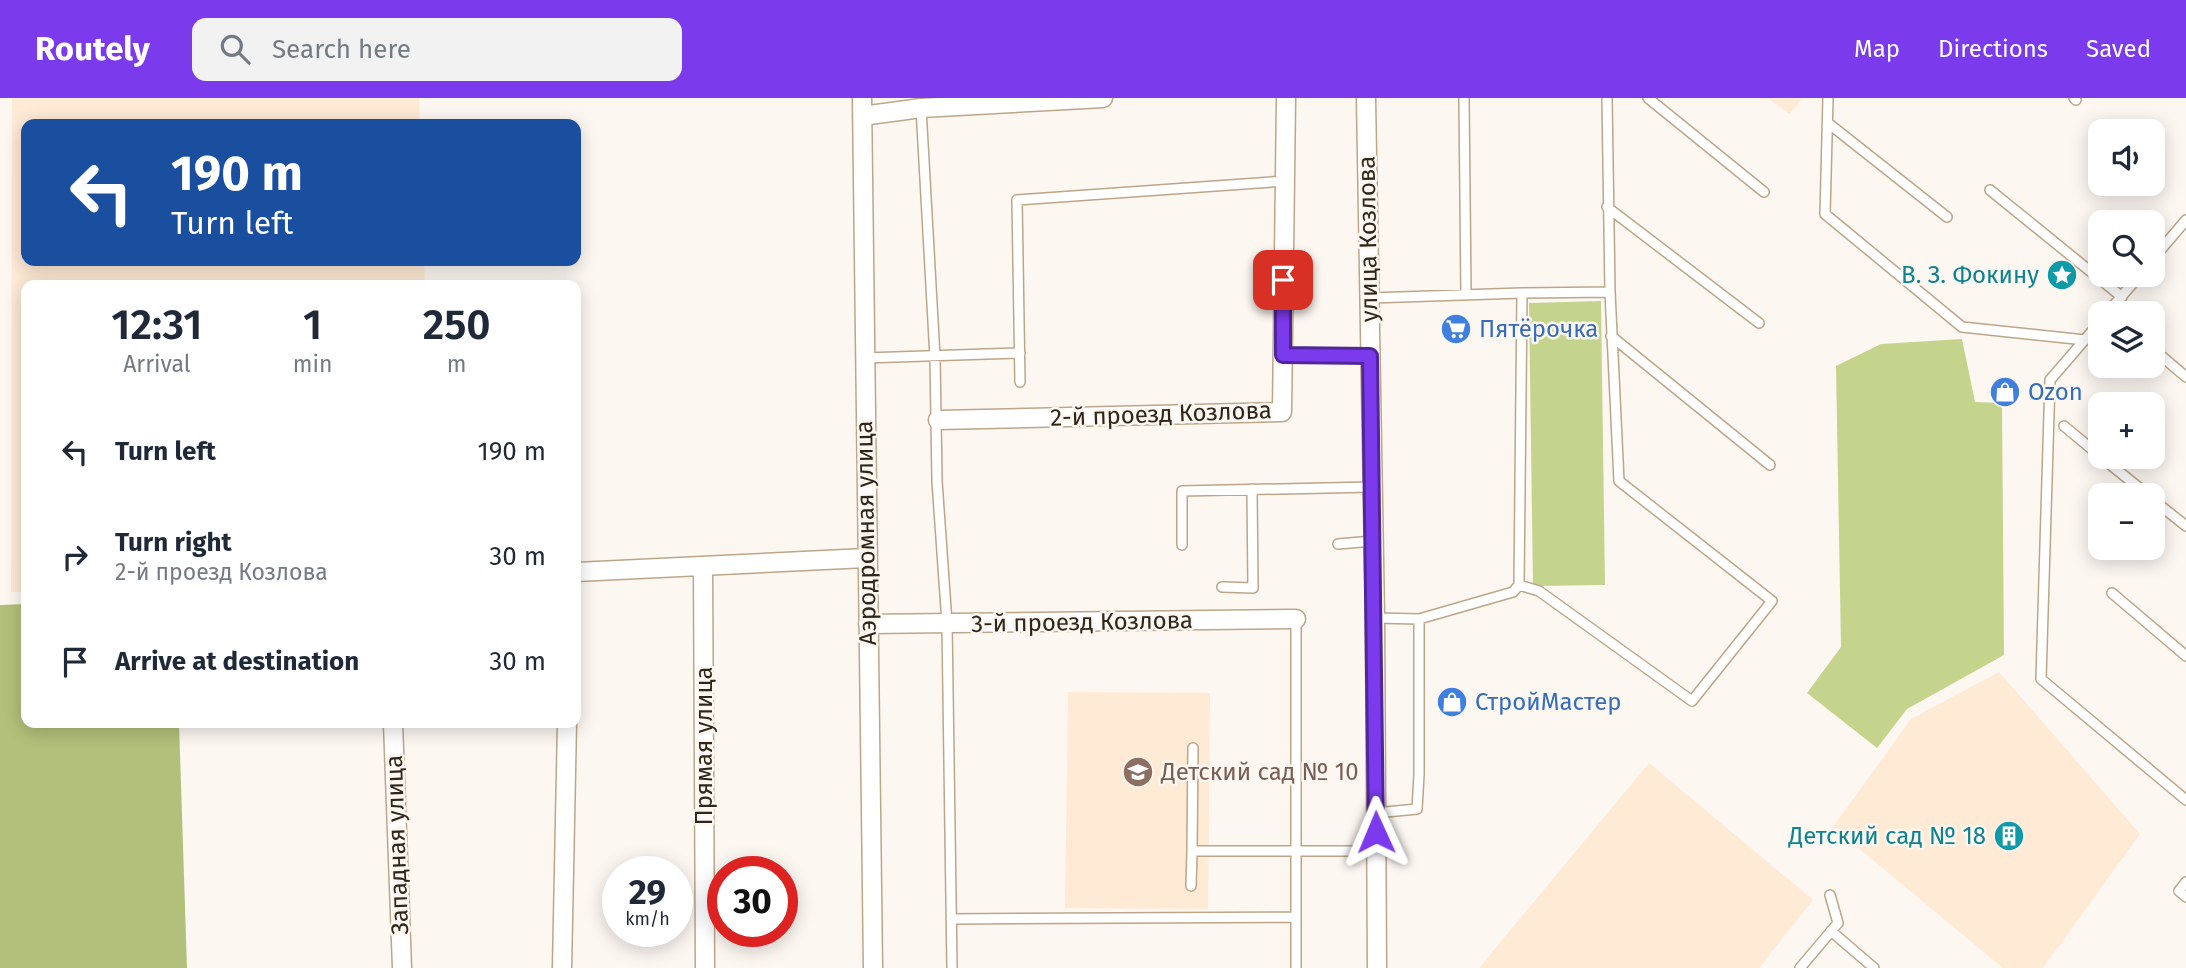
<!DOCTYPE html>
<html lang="en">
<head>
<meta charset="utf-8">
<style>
  body { margin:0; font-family:"Fira Sans",sans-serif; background:#f2f2f3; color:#1f2937; height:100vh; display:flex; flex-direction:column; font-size:26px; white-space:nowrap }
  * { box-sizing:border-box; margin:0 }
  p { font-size:23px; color:#747a83 }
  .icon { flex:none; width:38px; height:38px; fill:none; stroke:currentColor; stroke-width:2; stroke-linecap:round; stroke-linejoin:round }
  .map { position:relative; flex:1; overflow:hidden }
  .sheet { position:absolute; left:21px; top:182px; width:560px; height:448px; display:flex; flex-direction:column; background:#fff; border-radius:14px; box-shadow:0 4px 18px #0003 }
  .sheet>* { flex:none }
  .hud { position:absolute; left:21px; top:21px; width:560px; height:147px; border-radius:14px; box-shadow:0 4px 18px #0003; background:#1a4fa0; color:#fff; overflow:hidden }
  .buttons { position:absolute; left:2088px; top:21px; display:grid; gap:14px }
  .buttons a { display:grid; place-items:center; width:77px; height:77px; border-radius:14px; background:#fff; box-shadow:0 4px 18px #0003; font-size:35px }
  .speed { position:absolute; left:602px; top:758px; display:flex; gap:14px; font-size:35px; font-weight:700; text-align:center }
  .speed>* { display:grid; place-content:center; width:91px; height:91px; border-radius:50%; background:#fff; box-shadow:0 4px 18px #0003; line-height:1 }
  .speed small { font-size:18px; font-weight:400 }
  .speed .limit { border:10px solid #d22; background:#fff; color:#111 }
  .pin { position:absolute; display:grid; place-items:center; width:60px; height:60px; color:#fff; margin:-30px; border-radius:14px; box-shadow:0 4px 10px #0006 }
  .me { position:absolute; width:77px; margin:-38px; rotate:359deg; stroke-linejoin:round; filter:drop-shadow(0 0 5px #0008) }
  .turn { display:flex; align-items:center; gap:24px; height:147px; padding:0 35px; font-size:32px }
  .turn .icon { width:91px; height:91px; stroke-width:2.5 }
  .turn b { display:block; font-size:49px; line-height:60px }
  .eta { display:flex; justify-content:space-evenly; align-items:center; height:119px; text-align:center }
  .eta b { font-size:42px; font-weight:600; line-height:49px }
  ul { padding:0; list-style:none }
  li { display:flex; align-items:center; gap:21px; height:105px; padding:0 35px }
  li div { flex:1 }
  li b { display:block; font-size:26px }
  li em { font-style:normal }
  header { display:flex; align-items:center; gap:42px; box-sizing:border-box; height:98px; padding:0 35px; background:#7c3aed; color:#fff }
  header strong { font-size:33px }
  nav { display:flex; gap:38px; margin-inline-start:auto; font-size:24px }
  .search { width:490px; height:63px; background:#f2f2f3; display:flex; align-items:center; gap:18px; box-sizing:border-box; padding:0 24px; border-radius:14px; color:#747a83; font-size:26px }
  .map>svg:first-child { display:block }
  .built { fill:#feead5 }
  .green { fill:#c5d48c }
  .forest { fill:#b2c079 }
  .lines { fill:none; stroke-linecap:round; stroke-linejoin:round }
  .lane-casing { stroke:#bda588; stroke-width:12 }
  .street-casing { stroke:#bda588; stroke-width:21 }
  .lane { stroke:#fff; stroke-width:9 }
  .street { stroke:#fff; stroke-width:18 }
  .route-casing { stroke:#51269a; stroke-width:18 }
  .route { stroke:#7c3aed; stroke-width:12 }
  .labels { text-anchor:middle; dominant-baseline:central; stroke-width:5; stroke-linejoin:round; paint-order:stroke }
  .street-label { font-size:24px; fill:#2f261a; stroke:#fdf7f2 }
  .culture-label { font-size:24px; fill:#0d838f; stroke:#fdf7f2; text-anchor:end }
  .shop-label { font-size:24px; fill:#366cbe; stroke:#fdf7f2; text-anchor:start }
  .education-label { font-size:24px; fill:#785e54; stroke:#fdf7f2; text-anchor:start }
</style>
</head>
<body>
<header>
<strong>Routely</strong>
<div class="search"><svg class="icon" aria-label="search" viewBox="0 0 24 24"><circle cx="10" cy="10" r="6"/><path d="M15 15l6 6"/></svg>Search here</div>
<nav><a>Map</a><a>Directions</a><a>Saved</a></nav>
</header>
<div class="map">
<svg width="2186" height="870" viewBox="0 0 2186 870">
  <rect width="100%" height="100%" fill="#fdf7f2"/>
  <path class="built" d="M12,0H419L420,26H26V163H424L425,187H26V494H11Z
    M1768,0H1803L1789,16Z
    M1999,574L2140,736L2043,870H2003L1833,729L1911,621Z
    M1068,594L1210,595L1208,811L1065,810Z
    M1649,665L1813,802L1759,870H1479Z"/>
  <path class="green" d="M1601,203L1605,487L1533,488L1529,205Z
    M1962,241L1975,304L2002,305L2004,557L1907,611L1877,650L1807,595L1841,549L1836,268L1881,246Z"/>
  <path class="forest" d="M26,506V625H179L187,870H0V507Z"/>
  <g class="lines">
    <g class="lane-casing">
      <path id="lane" d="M1464,0L1466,197
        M1607,0L1610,194
        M1648,0L1764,94
        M1828,0L1825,116L1962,229L2085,242
        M2074,0L2076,2
        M921,10L935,259L937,383L947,525L952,870
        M1828,25L1947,119
        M1990,92L2122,199
        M1607,109L1759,225
        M2152,162L2186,122
        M1370,200L1522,195L1519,487L1513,494L1419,521L1375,520
        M2107,215L2140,177
        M2100,224L2050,282L2041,581L2186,702
        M1611,238L1770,367
        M2152,250L2186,279
        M1283,257L1370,258
        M864,260L1020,255
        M1020,284L1017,102L1285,83
        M2064,328L2100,358
        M2101,359L2148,397
        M2152,401L2186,428
        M1338,446L1373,443
        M1182,447V393L1372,389
        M1519,487L1539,493L1692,603L1772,503L1619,383L1610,194L1522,195
        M1222,489L1253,490L1252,391
        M2112,495L2186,558
        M1193,650L1192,753H1376
        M1376,715L1417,711L1419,677V521
        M2186,784L2179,793L2186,799
        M1191,788L1192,753
        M951,821L1296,819
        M1831,833L1874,870
        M1296,870V521
        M1800,870L1838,825L1830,797"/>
    </g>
    <g class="street-casing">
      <path id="street" d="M862,0L873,870
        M1366,0L1375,520L1377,870
        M862,18L921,10L1103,0
        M938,322L1282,314L1286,0
        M703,468L705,870
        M576,474L866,460
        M868,526L1296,521
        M393,625L402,870
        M562,870L567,625"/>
    </g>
    <use href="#lane" class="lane"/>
    <use href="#street" class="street"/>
  </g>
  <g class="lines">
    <g class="route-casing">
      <path id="route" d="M1283,182V257L1370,258L1376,734"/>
    </g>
    <use href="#route" class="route"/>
  </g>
  <defs>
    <g id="sight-disc" transform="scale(1.575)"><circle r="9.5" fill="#0f9aa8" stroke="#fdf7f2"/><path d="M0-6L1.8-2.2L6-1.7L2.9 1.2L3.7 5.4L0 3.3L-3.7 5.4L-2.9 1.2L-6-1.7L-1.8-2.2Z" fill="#fff"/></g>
    <g id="supermarket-disc" transform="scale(1.575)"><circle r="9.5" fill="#3f7fe0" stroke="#fdf7f2"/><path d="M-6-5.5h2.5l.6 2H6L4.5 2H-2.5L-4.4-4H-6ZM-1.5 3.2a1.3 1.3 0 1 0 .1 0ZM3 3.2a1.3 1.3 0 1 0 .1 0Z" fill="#fff"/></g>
    <g id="shop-disc" transform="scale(1.575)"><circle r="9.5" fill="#3f7fe0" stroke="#fdf7f2"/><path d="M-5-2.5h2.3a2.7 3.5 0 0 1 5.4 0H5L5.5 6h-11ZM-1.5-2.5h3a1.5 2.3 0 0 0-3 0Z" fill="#fff"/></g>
    <g id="school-disc" transform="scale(1.575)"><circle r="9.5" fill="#8d6e63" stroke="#fdf7f2"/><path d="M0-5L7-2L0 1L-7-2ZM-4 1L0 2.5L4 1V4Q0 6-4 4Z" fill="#fff"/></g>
    <g id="building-disc" transform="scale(1.575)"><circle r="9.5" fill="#0f9aa8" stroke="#fdf7f2"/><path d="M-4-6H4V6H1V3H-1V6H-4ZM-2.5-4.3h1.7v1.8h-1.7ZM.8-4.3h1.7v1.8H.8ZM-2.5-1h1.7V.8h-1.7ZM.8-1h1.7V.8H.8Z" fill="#fff"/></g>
  </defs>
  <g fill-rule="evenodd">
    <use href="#sight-disc" x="2062" y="177"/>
    <use href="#supermarket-disc" x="1456" y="231"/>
    <use href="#shop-disc" x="2005" y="294"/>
    <use href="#shop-disc" x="1452" y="604"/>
    <use href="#school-disc" x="1138" y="674"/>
    <use href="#building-disc" x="2009" y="738"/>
  </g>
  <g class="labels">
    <g class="street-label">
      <text transform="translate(1368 141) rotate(-91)">улица Козлова</text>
      <text transform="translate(1161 316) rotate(-2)">2-й проезд Козлова</text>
      <text transform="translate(866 435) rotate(-91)">Аэродромная улица</text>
      <text transform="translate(1082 524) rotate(-1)">3-й проезд Козлова</text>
      <text transform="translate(704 648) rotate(-90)">Прямая улица</text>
      <text transform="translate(397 747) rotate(-92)">Западная улица</text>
    </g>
    <g class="culture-label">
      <text x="2039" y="177">В. З. Фокину</text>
      <text x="1986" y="738">Детский сад № 18</text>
    </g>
    <g class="shop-label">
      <text x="1479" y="231">Пятёрочка</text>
      <text x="2028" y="294">Ozon</text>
      <text x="1475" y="604">СтройМастер</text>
    </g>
    <g class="education-label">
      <text x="1161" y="674">Детский сад № 10</text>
    </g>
  </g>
</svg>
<div class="buttons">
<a><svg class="icon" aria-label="sound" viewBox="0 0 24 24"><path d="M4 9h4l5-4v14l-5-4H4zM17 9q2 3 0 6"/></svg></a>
<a><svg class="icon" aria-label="search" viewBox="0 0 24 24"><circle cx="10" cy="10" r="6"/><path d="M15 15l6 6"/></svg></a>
<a><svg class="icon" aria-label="layers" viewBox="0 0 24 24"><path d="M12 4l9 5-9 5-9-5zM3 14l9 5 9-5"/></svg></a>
<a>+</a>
<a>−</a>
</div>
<div class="speed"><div>29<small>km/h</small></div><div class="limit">30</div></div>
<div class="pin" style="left:1283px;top:182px;background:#d93025"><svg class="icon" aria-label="arrive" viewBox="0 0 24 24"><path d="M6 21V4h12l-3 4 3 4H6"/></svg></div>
<svg class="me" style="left:1376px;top:734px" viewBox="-20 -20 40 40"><path d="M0-17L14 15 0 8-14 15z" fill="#7c3aed" stroke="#fff" stroke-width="4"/></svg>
<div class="hud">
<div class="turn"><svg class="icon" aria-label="left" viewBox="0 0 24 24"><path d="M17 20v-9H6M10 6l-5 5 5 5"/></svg><div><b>190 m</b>Turn left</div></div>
</div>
<section class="sheet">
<div class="eta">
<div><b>12:31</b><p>Arrival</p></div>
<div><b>1</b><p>min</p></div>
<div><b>250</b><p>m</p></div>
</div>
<ul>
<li><svg class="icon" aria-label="left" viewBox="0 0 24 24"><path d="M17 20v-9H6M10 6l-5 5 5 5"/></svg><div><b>Turn left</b></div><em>190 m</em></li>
<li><svg class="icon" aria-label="right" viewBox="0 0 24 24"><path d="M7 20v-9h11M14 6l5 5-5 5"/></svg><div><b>Turn right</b><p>2-й проезд Козлова</p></div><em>30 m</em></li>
<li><svg class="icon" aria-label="arrive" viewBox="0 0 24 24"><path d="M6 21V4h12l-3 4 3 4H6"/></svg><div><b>Arrive at destination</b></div><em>30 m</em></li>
</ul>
</section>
</div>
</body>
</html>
